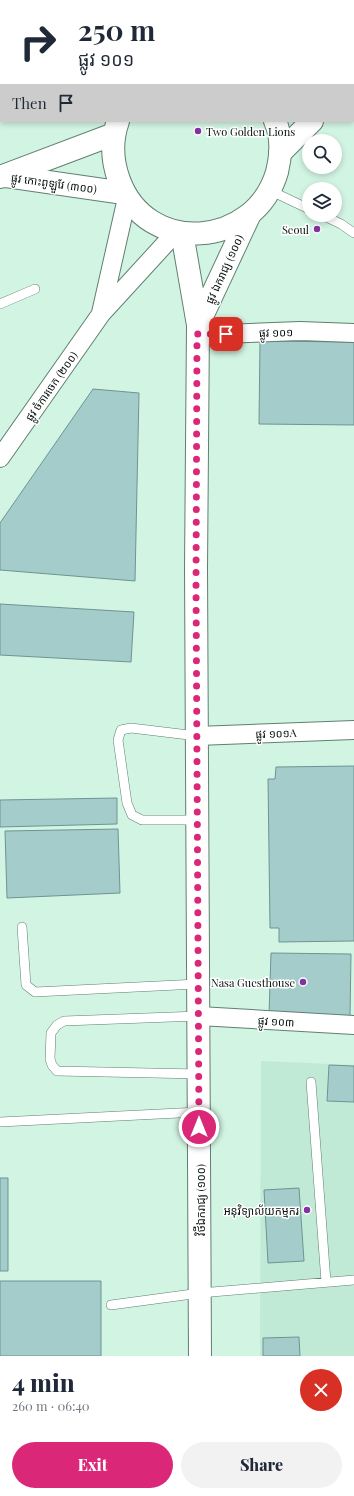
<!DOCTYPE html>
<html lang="en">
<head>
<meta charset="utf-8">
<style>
  body { margin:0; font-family:"Playfair Display","Noto Sans Khmer",serif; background:#f2f2f3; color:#1f2937; height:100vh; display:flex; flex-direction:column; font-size:15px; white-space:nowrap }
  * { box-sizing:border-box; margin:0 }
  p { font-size:13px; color:#747a83 }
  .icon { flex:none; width:22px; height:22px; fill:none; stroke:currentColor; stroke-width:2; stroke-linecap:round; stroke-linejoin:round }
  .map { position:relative; height:1356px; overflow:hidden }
  .drawer { display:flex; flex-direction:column; background:#fff; flex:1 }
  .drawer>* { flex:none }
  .top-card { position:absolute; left:0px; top:0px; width:354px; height:122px; box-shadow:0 2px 6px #0003; background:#fff; color:#1f2937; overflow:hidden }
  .buttons { position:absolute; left:302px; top:134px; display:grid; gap:8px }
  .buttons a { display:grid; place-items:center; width:40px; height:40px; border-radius:50%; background:#fff; box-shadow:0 2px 6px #0003; font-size:20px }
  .pin { position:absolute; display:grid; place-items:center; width:34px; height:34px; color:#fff; margin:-17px; border-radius:8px; box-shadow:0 2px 6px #0006 }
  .me { position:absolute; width:44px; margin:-22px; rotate:0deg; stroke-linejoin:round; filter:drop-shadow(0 0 3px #0008) }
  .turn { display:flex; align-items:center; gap:14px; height:84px; padding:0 12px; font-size:18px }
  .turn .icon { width:52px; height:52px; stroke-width:2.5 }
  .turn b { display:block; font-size:28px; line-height:34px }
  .then { display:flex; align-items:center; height:38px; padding:0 12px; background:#0003; gap:8px; font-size:15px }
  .round { display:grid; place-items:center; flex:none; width:42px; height:42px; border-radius:21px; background:#f2f2f3 }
  .overview { display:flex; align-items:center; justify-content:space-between; height:68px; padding:0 12px }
  h1 { font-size:24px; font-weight:800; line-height:30px }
  .button { display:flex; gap:8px; margin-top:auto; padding:8px 12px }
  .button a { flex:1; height:46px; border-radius:24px; background:#db2777; color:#fff; font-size:16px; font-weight:800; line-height:46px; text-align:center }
  .button a+a { background:#f2f2f3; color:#1f2937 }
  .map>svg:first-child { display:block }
  .built { fill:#c0ead5 }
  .building { fill:#a4cccb; stroke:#6e9493 }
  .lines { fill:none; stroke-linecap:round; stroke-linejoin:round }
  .service-casing { stroke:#617f70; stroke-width:10 }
  .minor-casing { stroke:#617f70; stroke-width:20 }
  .tertiary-casing { stroke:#617f70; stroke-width:24 }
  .secondary-casing { stroke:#617f70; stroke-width:24 }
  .primary-casing { stroke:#617f70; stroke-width:24 }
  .service { stroke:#fff; stroke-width:9 }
  .minor { stroke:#fff; stroke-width:18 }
  .tertiary { stroke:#fff; stroke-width:22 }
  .secondary { stroke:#fff; stroke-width:22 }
  .primary { stroke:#fff; stroke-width:22 }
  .route { stroke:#db2777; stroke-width:7; stroke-dasharray:0 12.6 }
  .poi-dot { fill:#8432a1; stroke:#fff; stroke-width:1.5 }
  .labels { text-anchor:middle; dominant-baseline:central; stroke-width:3; stroke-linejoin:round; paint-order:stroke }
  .poi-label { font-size:11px; fill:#06110c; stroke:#fff; text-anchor:end }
  .street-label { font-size:11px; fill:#06110c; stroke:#fff }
</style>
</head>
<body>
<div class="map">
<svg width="354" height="1356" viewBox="0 0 354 1356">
  <rect width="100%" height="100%" fill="#d2f4e3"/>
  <path class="built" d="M261,1061L354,1065V1356H260Z"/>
  <path class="building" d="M260,341L354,342V425L259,424Z
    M93,389L139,393L135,581L0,570V523Z
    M0,604L134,612L131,662L0,655Z
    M354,766V941L279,942V928H270L268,779H275L276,767Z
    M117,798V824L0,827V800Z
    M118,829L120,893L7,898L5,831Z
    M271,953L351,954L350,1016L269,1015Z
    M329,1065L354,1066V1102L327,1101Z
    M0,1178H8V1271H0Z
    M299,1188L304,1261L268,1263L264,1190Z
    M0,1281H101V1356H0Z
    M299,1337L300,1356H263V1338Z"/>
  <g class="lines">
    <g class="service-casing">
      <path id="service" d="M269,190L309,209
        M322,215L341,224L354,233
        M0,304L35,289
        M197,736L131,728L121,730L118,740L127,803L132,815L142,820H197
        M22,927L26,985L35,992L198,984
        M199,1016L64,1021L57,1025L51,1033L50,1059L52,1065L57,1071L199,1074
        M311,1082L326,1282
        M0,1122L199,1112
        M111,1305L200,1293L354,1280"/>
    </g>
    <g class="minor-casing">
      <path id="minor" d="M0,24L1,25
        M101,313L127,198
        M197,335L300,331L354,333
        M0,458L101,314L176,232
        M197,736L354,730
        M199,1016L354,1025"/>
    </g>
    <g class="tertiary-casing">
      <path id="tertiary" d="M208,0V1
        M179,1V0"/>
    </g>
    <g class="secondary-casing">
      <path id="secondary" d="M353,51H354
        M353,79L354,78
        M280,153L312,121"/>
    </g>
    <g class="primary-casing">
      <path id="primary" d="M118,121C111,141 112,161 119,180C147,257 255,248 277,172C281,156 282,136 275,121
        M6,176L124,193
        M0,177L114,134
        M182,233L198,325L196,569L200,1356
        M198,325L249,216"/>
    </g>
    <use href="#service" class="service"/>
    <use href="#minor" class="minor"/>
    <use href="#tertiary" class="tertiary"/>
    <use href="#secondary" class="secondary"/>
    <use href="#primary" class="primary"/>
  </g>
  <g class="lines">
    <path class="route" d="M199,1127L196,584L197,334H226"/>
  </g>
  <g class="poi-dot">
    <circle cx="198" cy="131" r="4"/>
    <circle cx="317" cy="229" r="4"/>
    <circle cx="303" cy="982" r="4"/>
    <circle cx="307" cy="1210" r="4"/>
  </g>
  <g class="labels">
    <g class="poi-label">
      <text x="206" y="131" text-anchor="start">Two Golden Lions</text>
      <text x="309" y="229">Seoul</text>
      <text x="295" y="982">Nasa Guesthouse</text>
      <text x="299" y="1210">អនុវិទ្យាល័យកម្មករ</text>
    </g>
    <g class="street-label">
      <text transform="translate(54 183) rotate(8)">ផ្លូវ កោះពូឡួវែ (៣០០)</text>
      <text transform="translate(224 269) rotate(-65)">ផ្លូវ ឯករាជ្យ (១០០)</text>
      <text transform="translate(276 332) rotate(-2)">ផ្លូវ ១០១</text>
      <text transform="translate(51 386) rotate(-55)">ផ្លូវ ចំការចេក (២០០)</text>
      <text transform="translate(276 733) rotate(-2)">ផ្លូវ ១០១A</text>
      <text transform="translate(276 1021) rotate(3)">ផ្លូវ ១០៣</text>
      <text transform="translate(200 1200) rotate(-90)">វិថីឯករាជ្យ (១០០)</text>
    </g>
  </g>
</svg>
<div class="buttons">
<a><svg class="icon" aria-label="search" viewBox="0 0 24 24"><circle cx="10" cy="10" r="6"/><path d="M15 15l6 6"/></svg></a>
<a><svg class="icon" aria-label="layers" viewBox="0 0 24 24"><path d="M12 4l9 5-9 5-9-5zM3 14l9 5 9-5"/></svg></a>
</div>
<div class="pin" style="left:226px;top:334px;background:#d93025"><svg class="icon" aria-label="arrive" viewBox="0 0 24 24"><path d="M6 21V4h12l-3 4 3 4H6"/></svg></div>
<svg class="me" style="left:199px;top:1127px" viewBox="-20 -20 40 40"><circle r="17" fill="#db2777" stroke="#fff" stroke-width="3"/><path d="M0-11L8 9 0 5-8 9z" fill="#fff"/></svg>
<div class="top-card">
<div class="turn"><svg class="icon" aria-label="right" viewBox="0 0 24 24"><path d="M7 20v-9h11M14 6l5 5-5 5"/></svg><div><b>250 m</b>ផ្លូវ ១០១</div></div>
<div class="then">Then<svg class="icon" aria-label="arrive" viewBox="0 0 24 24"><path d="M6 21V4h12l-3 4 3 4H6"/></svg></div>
</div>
</div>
<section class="drawer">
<div class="overview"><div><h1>4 min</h1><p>260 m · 06:40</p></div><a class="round" style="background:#d93025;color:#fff"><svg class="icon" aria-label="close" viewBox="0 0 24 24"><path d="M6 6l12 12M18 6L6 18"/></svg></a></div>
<div class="button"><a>Exit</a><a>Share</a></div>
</section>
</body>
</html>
